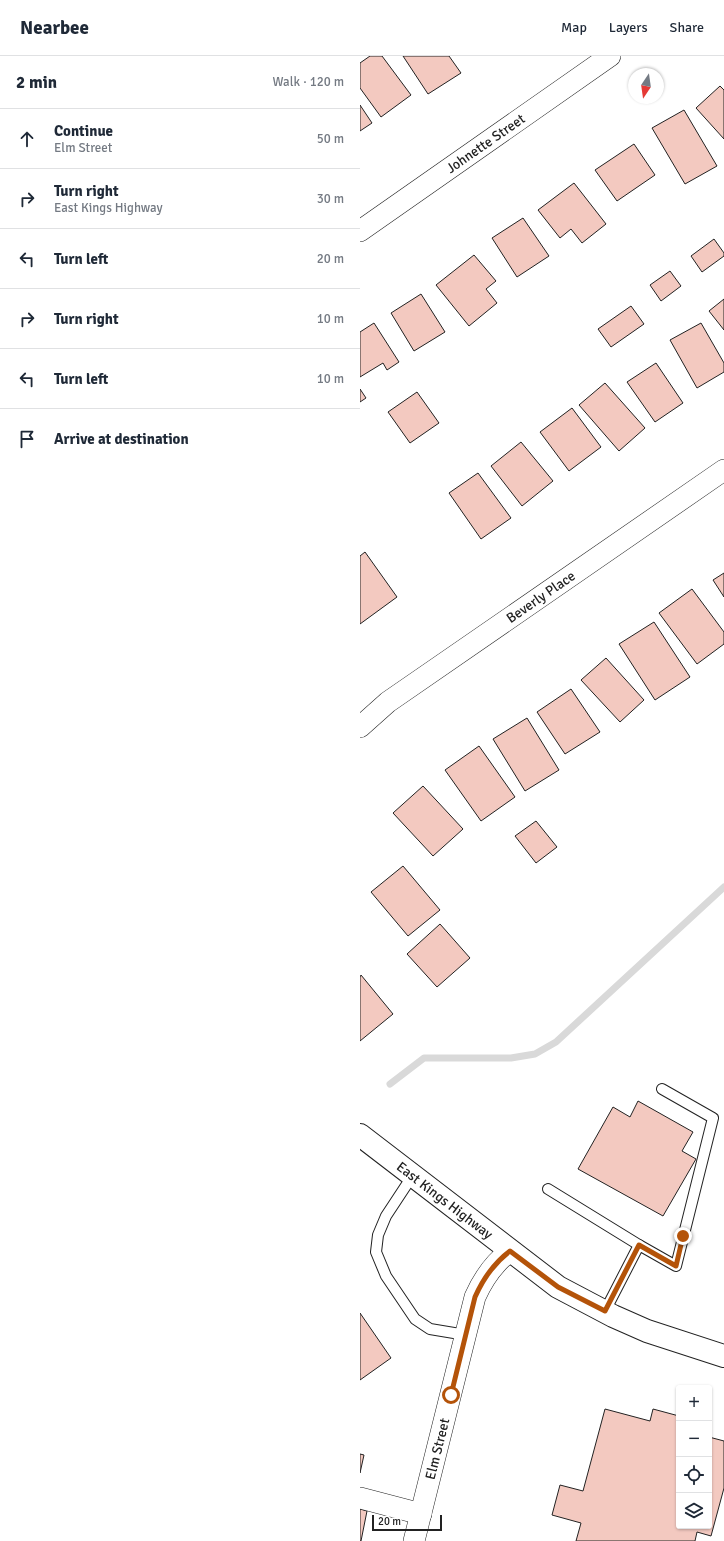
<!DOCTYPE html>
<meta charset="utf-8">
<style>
:root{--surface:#fff;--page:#f6f6f7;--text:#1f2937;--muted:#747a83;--line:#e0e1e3}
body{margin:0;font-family:Signika,sans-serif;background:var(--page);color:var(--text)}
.controls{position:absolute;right:12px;bottom:12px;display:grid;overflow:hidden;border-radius:4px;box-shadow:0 1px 3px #0004}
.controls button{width:36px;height:36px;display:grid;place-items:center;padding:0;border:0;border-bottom:1px solid var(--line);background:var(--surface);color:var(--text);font:20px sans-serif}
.compass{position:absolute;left:268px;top:12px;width:36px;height:36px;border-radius:50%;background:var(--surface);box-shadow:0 1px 3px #0004;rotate:193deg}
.scale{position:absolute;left:12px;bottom:10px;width:70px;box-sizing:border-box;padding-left:4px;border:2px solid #222;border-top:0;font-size:11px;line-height:14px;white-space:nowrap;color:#222;-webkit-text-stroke:3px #fff;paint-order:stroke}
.stop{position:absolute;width:12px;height:12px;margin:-9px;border:3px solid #b45309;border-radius:50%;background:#fff}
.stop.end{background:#b45309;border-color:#fff;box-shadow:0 1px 4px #0008}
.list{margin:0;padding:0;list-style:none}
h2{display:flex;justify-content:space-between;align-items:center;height:52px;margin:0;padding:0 16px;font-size:17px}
h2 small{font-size:13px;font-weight:400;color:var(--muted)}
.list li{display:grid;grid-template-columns:26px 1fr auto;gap:12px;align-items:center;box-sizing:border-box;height:60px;padding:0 16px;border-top:1px solid var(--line)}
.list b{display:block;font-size:15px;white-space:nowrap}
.list p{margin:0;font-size:13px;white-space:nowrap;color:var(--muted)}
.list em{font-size:13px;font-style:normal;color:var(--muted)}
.icon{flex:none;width:22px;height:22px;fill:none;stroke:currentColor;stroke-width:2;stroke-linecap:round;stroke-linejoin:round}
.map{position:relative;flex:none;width:364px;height:1485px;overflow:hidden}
header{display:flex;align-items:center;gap:24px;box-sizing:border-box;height:56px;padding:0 20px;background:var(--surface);border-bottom:1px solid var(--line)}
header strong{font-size:19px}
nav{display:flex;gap:22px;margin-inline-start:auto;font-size:14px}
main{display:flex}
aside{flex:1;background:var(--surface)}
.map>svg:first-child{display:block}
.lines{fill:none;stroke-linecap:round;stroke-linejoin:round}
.stream{stroke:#d9d9d9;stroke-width:7}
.building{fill:#f3c9c0;stroke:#222}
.service-casing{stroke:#222;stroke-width:12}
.minor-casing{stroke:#222;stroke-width:22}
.secondary-casing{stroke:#222;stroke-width:24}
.service{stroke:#fff;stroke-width:10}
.minor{stroke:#fff;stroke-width:21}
.secondary{stroke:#fff;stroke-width:22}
.route{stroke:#b45309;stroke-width:5}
.labels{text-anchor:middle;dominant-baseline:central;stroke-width:3;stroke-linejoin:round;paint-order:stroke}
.street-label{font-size:14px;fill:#222;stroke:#fff}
</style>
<header>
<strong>Nearbee</strong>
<nav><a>Map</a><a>Layers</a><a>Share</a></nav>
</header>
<main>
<aside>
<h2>2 min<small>Walk · 120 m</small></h2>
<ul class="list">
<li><svg class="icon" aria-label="ahead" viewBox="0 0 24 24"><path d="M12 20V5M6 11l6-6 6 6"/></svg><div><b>Continue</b><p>Elm Street</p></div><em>50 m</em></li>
<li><svg class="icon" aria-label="right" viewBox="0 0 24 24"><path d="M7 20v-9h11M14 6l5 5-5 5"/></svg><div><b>Turn right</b><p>East Kings Highway</p></div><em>30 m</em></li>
<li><svg class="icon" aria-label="left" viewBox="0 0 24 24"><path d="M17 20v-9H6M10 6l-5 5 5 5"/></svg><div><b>Turn left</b></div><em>20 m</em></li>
<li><svg class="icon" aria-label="right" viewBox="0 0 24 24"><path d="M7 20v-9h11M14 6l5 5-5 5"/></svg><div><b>Turn right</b></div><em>10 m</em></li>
<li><svg class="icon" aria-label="left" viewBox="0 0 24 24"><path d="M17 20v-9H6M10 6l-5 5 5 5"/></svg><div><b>Turn left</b></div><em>10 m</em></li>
<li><svg class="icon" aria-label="arrive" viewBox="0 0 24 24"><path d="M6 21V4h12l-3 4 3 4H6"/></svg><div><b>Arrive at destination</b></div></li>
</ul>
</aside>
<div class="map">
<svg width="364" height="1485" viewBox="0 0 364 1485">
<rect width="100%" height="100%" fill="#fff"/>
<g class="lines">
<polyline class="stream" points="30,1028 64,1002 151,1002 175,998 196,986 364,831"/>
</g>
<g class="building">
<polygon points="10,0 22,0 51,39 21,61 0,32 0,7"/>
<polygon points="43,0 89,0 101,17 68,38"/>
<polygon points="360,30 364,34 364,83 336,52"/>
<polygon points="0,49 12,67 0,75"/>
<polygon points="324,54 357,110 325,128 292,72"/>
<polygon points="274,88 295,119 257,145 235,114"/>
<polygon points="214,127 246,168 222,187 211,173 200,182 178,154"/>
<polygon points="163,162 189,200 157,221 132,182"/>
<polygon points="354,183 364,197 364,200 342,216 331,200"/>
<polygon points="114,199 136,225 126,233 137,247 109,270 76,229"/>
<polygon points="310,215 321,230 301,245 290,229"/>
<polygon points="61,238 85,276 54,295 31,257"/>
<polygon points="364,243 364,274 349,255"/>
<polygon points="271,250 284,268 251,291 238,273"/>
<polygon points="14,267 39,306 27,314 23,307 0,321 0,276"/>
<polygon points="341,267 364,307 364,316 337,332 310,284"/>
<polygon points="296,307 323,347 295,366 267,326"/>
<polygon points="245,327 285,372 259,395 219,349"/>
<polygon points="0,333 6,342 0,346"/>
<polygon points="57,336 79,367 50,387 28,356"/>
<polygon points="212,352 241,391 209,415 180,376"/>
<polygon points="161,386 193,425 162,450 131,410"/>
<polygon points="118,417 151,462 121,483 89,437"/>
<polygon points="5,496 37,541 0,568 0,500"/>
<polygon points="364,517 364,541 353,524"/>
<polygon points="332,533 364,576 364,588 337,608 299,557"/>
<polygon points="294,566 330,621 295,644 259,588"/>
<polygon points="246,602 284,644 260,666 221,624"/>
<polygon points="211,633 240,676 205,698 177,656"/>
<polygon points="167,662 199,714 165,735 133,683"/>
<polygon points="119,690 155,741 121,765 85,714"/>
<polygon points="63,730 103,773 73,800 33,757"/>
<polygon points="176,765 197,791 176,807 155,780"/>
<polygon points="43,810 80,854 48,880 11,836"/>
<polygon points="80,868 110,902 77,931 47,898"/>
<polygon points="1,919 33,958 0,985 0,921"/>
<polygon points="278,1045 333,1076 322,1095 336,1103 303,1160 218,1113 253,1051 270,1061"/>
<polygon points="0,1257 31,1302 0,1324"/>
<polygon points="245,1353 290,1365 293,1353 319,1360 319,1470 349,1470 349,1381 364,1385 364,1432 351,1480 337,1476 335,1485 216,1485 221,1467 192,1459 200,1429 223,1435"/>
<polygon points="0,1398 4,1399 0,1417"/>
<polygon points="0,1453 7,1455 1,1485 0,1485"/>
</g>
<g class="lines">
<defs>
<g id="service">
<polyline points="53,1119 26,1160 18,1179 16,1196 26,1220 55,1263 70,1273 106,1279"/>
<polyline points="188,1133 279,1189"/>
<polyline points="245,1255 279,1189 316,1210 353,1062 302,1033"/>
</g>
<g id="minor">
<path id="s1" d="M0,175L250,0"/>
<path id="s2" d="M0,671L28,646L364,414"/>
<polyline points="0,1442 61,1458"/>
<path id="s3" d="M54,1485L115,1241C123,1223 134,1207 150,1195"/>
</g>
<g id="secondary">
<path id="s4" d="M0,1079L198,1231L253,1260L287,1275L364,1300"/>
</g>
</defs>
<use href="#service" class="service-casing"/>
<use href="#minor" class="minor-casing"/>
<use href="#secondary" class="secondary-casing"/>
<use href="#service" class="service"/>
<use href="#minor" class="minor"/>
<use href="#secondary" class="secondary"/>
</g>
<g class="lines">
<path class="route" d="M91,1339L115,1241C123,1223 134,1207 150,1195L198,1231L245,1255L279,1189L316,1210L323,1180"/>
</g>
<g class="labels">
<g class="street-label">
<text stroke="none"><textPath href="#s1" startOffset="153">Johnette Street</textPath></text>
<text stroke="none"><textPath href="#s2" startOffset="223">Beverly Place</textPath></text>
<text stroke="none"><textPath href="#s4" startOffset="107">East Kings Highway</textPath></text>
<text stroke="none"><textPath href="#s3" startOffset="95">Elm Street</textPath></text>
</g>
</g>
</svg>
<div class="controls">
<button>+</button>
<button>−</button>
<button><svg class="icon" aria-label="locate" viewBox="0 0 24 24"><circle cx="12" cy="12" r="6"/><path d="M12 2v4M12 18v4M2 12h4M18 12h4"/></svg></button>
<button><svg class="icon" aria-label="layers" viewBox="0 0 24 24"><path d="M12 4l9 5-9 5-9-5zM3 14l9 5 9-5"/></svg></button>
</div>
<svg class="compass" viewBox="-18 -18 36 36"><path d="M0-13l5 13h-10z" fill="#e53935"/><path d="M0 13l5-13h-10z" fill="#747a83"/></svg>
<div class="scale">20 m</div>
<div class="stop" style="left:91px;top:1339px"></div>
<div class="stop end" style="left:323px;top:1180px"></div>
</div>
</main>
